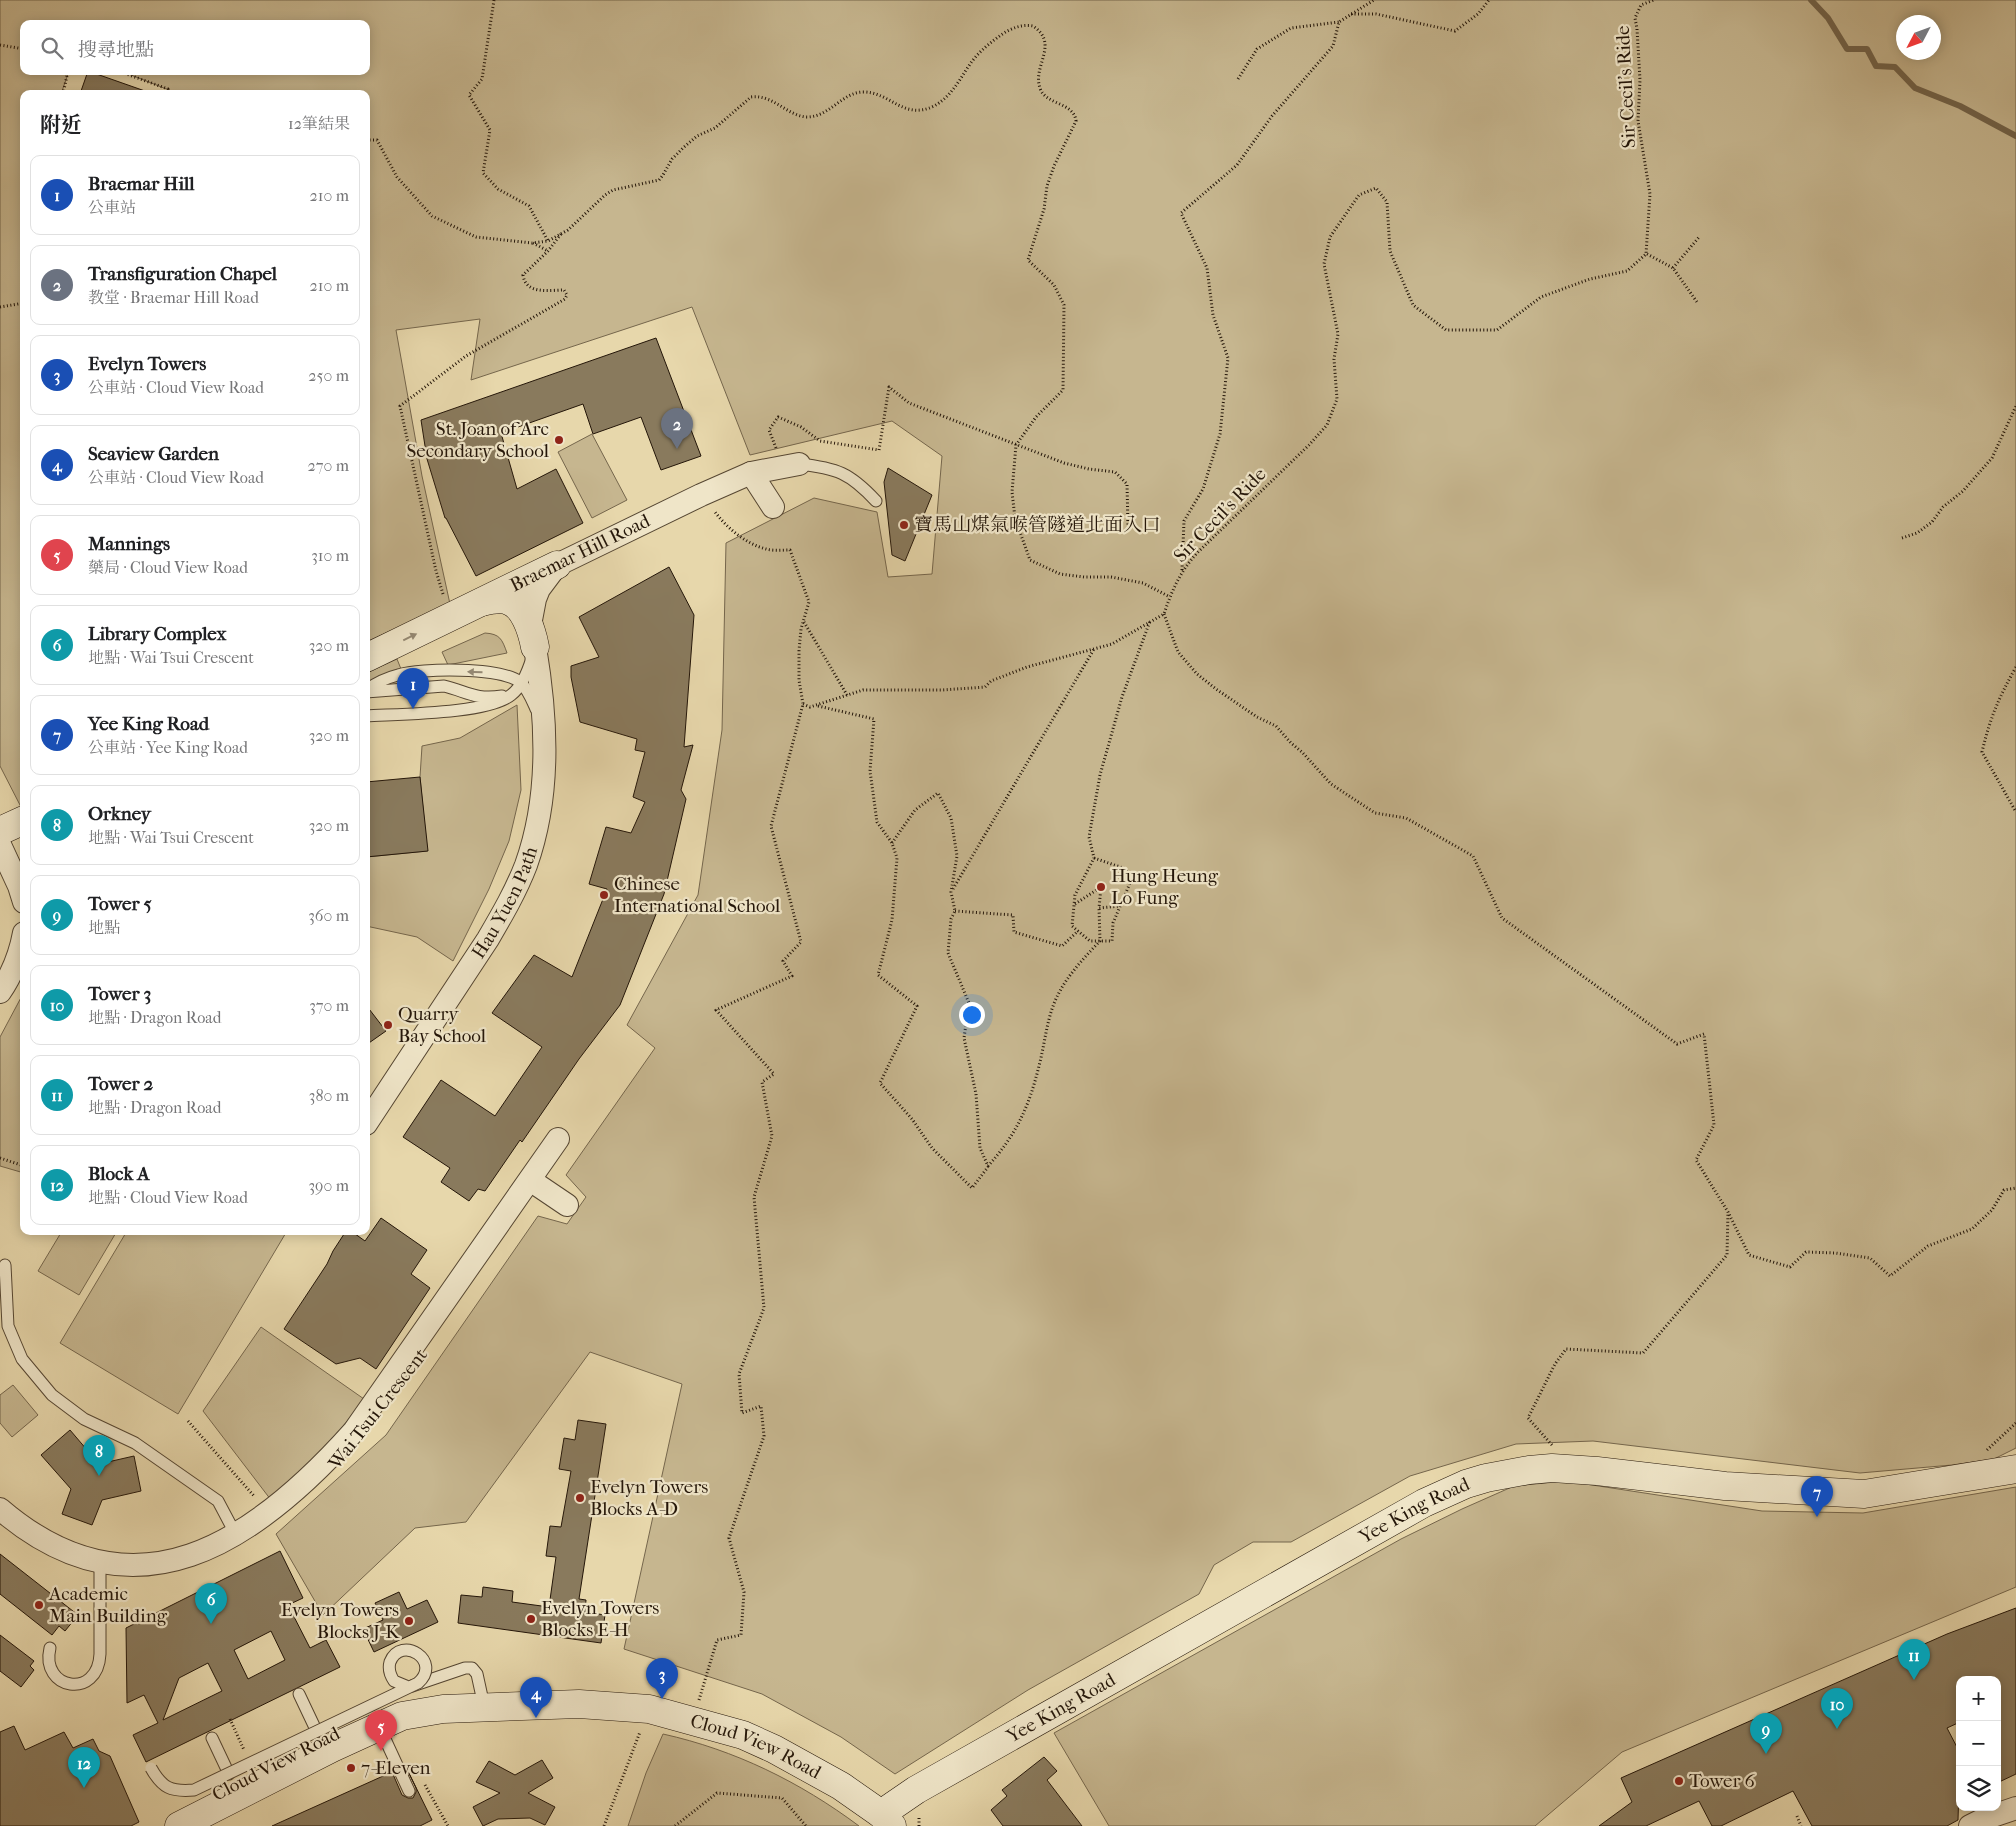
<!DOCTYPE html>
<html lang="zh-TW">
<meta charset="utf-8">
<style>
:root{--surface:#fff;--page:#f6f6f6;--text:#202124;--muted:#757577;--line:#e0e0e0;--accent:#b45309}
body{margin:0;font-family:"IM FELL French Canon","Noto Serif TC",serif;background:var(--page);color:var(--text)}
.controls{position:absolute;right:15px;bottom:15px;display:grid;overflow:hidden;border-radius:10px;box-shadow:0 2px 12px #0003}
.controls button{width:45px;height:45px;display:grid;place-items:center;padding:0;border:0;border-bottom:1px solid var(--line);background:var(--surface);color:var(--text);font:25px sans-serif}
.compass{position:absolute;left:1896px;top:15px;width:45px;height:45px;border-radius:50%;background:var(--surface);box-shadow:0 2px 12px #0003;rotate:229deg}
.you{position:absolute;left:971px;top:1014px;width:18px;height:18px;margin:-12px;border:4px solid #fff;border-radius:50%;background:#1a73e8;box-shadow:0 0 0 8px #1a73e833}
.badge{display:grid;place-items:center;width:32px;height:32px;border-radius:50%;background:var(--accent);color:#fff;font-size:16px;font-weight:700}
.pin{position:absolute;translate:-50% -41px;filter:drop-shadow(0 1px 2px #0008)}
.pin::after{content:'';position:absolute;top:26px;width:18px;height:15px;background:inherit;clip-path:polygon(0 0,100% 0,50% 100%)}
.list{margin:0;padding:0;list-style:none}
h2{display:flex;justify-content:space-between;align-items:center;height:65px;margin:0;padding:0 20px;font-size:21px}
h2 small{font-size:16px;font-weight:400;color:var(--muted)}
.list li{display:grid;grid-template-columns:32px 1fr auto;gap:15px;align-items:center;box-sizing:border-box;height:80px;margin:0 10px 10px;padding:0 10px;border:1px solid var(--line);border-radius:10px}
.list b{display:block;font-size:19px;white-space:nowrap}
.list p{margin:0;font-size:16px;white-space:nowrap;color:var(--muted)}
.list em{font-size:16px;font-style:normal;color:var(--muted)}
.icon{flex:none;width:28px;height:28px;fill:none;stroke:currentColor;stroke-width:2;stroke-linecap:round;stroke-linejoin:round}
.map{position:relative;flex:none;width:2016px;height:1826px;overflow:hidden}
.search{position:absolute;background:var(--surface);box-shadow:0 2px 12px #0003;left:20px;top:20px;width:350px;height:55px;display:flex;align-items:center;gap:12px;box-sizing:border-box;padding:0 18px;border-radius:10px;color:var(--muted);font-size:19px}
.panel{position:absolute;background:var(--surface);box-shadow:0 2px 12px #0003;left:20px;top:90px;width:350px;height:1145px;border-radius:10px}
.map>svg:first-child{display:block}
.green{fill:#c6b68f;stroke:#75664c;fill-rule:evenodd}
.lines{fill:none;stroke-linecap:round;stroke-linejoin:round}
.stream{stroke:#716249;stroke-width:6}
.building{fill:#897a5d;stroke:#241609;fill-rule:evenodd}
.lane-casing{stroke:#554632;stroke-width:13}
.street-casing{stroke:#554632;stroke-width:24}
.secondary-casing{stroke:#241609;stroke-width:29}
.path{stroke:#241609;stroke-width:3;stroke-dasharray:1 2.5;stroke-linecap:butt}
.lane{stroke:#efe5c8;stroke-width:11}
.street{stroke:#efe5c8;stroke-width:22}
.secondary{stroke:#efe5c8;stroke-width:28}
.lane-bridge-casing{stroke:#554632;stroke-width:13;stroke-linecap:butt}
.lane-bridge{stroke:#efe5c8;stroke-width:11}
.oneway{fill:#948872}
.poi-dot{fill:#8f2418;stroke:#efe5c8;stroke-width:2}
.labels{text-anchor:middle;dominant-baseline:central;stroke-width:4.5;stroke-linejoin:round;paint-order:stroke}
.street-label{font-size:19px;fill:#241609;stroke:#efe5c8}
.poi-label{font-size:19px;fill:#241609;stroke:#efe5c8;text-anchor:start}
</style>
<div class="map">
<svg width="2016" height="1826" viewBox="0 0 2016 1826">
<rect width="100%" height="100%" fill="#e7d7ab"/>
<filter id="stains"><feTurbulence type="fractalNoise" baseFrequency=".004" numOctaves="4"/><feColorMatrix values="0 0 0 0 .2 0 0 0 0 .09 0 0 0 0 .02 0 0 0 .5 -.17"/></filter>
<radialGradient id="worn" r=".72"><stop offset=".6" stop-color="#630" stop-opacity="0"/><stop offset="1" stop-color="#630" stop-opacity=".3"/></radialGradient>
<g class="green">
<path d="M0,0H2016V1448L1994,1459L1952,1465L1860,1473L1593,1441L1516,1444L1410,1476L1291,1542H1253L1214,1565L1199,1594L1028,1690L895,1774L841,1737L762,1694L624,1649L682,1384L590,1352L466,1522L415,1528L323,1615L276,1534L386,1435L538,1216L567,1224L586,1197L566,1175L655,1048L627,1025L698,895L722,730L726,543L814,498L877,512L888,577L932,574L942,456L892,421L750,455L692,307L471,380L480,319L396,330L422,476L450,604L366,642V94H179L121,71H366V24H24V71H69L61,94H24V806L21,807L0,766ZM1904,22H1934V52H1904Z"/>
<polygon points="592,434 627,500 592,518 558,452"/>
<path d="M485,633C500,634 502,639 507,653L448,665L442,652Z"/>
<polygon points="397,659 401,669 366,686 366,673"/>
<polygon points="517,705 521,790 509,841 489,889 453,961 417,937 366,926 366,857 427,851 420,777 422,746 460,738"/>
<polygon points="24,992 24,1173 0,1166 0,1037"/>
<polygon points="62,1231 117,1231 79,1295 38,1271"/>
<polygon points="127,1231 287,1231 178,1414 60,1343"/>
<polygon points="261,1327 364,1399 324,1451 271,1500 203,1411"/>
<polygon points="13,1385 38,1415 12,1437 0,1423 0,1395"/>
<polygon points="1566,1481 1762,1511 1863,1513 2016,1487 2016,1587 1622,1752 1535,1826 1109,1826 1054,1733 1401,1539 1462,1509 1514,1486"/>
<path d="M663,1734C735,1750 800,1782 859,1826H628L646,1773Z"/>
</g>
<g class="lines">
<polyline class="stream" points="1811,0 1828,18 1847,49 1867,49 1876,66 1895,67 1915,88 1960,106 2016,136"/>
</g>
<g class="building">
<polygon points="88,71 145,91 145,94 80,94"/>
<polygon points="656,338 701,456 661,470 641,417 593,434 583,404 501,433 517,489 556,469 583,523 476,576 446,518 445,518 427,459 421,420"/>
<polygon points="888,468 932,495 905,561 892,555 884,482"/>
<polygon points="669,567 694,615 684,747 693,745 681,790 686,799 664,894 620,1005 579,1059 522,1142 520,1140 485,1191 478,1189 469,1201 441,1182 450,1168 403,1137 441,1080 495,1116 542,1047 492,1013 534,955 572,977 607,889 589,884 606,827 631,833 645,802 633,797 645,752 635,750 637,739 580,722 571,677 571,666 599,657 579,617"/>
<polygon points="420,777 428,851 366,857 366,782"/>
<polygon points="366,1005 386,1031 366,1045"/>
<polygon points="381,1218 427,1250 411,1274 430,1288 376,1369 360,1358 336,1364 284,1329 327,1264 333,1251 346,1231 351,1231 365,1241"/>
<polygon points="578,1420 606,1424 579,1599 586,1600 585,1612 605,1615 601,1643 458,1623 461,1595 482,1597 483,1587 513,1591 512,1602 549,1607 556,1557 546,1556 550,1526 561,1527 571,1471 559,1469 564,1438 575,1440"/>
<polygon points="70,1430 99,1464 134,1456 141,1491 102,1500 92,1525 62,1514 71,1489 41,1455"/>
<path d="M280,1551L303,1598L288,1605L310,1648L326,1640L340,1667L146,1762L133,1735L158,1723L144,1695L127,1703L126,1628ZM271,1631L285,1660L248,1679L234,1650ZM208,1663L222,1691L163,1720L179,1678Z"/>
<polygon points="0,1554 78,1615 65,1631 59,1626 52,1635 0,1594"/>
<polygon points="399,1592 407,1609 427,1600 438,1622 374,1652 363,1629 383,1620 375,1603"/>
<polygon points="2016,1608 2016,1774 1997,1783 1997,1680 1960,1680 1960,1722 1947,1728 1960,1753 1958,1820 1947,1826 1812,1826 1793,1791 1721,1826 1712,1826 1699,1801 1646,1826 1599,1826 1632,1802 1621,1778 1947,1634"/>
<polygon points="0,1635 34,1661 30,1666 34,1670 21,1687 0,1671"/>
<polygon points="14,1726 25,1750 64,1732 73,1748 93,1739 99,1751 110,1756 139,1822 131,1826 0,1826 0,1732"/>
<polygon points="1044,1757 1057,1771 1047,1780 1082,1826 1003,1826 991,1810 1007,1796 1002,1790"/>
<polygon points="542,1760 553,1778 528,1793 555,1807 545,1825 530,1818 498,1819 483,1826 473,1807 500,1793 476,1782 489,1761 515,1775"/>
<polygon points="405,1765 432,1820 420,1826 272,1826 392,1772 402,1795 408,1798 413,1798 416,1792 416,1788"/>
</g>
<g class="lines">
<defs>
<g id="lane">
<path d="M799,464C837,468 850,473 876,501"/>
<path d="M366,690C376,683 386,678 398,675C422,668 500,667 520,682C528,689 532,700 536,709"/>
<path d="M366,692L444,686C468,692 475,700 502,696"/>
<path d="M366,716C399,714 488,714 511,695C522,687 528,671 532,658"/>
<polyline points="5,1265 8,1326 22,1359 52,1395 84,1419 135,1443 218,1501 236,1535"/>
<path d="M50,1648C40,1690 98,1700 100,1654V1561"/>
<polyline points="412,1686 465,1668 472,1668 477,1674 484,1706"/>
<polyline points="299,1694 317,1732"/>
<polyline points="379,1726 409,1791"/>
<polyline points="212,1738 229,1774"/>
</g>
<g id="street">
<polyline points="751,473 773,507"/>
<polyline points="532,634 531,620 535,599 539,589 557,565 701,495 751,473 799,464"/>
<polyline points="0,845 19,886 24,902"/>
<path d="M0,992C13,973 20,955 24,933"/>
<path id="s1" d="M366,1124L488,939C502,915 516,891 526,865C551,795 547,719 535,647"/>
<polyline points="530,1180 567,1205"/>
<path d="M0,1509C135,1625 255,1542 354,1431L558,1139"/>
<polyline points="1970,1826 1984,1819 2016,1808"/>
</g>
<g id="secondary">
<path d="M482,602C490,600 498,598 506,600C524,604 532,631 535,647"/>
<polyline points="366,658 557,565"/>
<polyline points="0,831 24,820"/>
<path id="s2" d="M881,1814L916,1790L1424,1503L1466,1484L1486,1478L1529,1470L1552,1468L1597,1471L1725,1486L1864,1494L2016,1469"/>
<path id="s3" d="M179,1826L332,1748L402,1716L443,1709L579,1704L649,1709L743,1735L774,1749L841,1786L881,1814L892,1826"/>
</g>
</defs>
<use href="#lane" class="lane-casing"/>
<use href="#street" class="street-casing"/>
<use href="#secondary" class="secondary-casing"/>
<g class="path">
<polyline points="494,0 482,79 469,95 490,130 483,173 498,189 529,206 548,241"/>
<polyline points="1351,14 1376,14 1455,31 1478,14 1489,0"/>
<polyline points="0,45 24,49"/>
<polyline points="118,71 168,89 167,94"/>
<polyline points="1238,79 1257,49 1291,28 1339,22"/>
<polyline points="63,94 68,71"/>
<path d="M366,140H377L397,177L432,216L476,237L532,243L548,241L568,230L605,195L613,190L659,180L663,175L672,159L684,147L697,136L715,128L751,97C773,94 787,116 807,117C829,117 842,93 862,92C890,91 903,121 934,106C953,96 961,76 973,60C981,50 991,42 1001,35C1011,28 1022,24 1033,26C1060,44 1032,66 1040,88C1045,105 1074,102 1076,121L1054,166L1047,186L1044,209L1028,260L1054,285L1064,305L1063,390L1036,417L1016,445L1012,492L1015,518L1030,560L1060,574L1084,577H1111L1143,583L1170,597"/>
<polyline points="533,243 548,251"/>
<polyline points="1647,254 1673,268 1697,302"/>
<polyline points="1673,268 1700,236"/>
<polyline points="0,307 24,303"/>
<polyline points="776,448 769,430 778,417 801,427 820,441 879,450 889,387 909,403 1064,463 1089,469 1115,472 1127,484 1128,527"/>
<polyline points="1902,538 1917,533 1932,522 1943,507 1963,491 1992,458 2016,406"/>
<polyline points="1182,570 1184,521 1203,489 1220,434 1228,358 1213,315 1207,268 1181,213 1237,165 1272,116 1333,46 1339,22 1374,0"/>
<path d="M443,594L436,571L400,406L466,356L565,299L567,295L564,290C549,290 526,295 523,275L548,251L561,234"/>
<polyline points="1164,614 1178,652 1197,674 1216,689 1257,717 1276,726 1291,743 1302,752 1331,784 1375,813 1406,818 1473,856 1502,918 1677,1044 1704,1034 1714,1125 1696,1160 1728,1212 1749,1255 1790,1267 1806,1252 1835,1253 1870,1258 1890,1276 1928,1246 1972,1229 1992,1210 2004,1190 2016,1188"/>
<polyline points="804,622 847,695"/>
<path d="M2016,667C1999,697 1990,718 1982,752L2016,812"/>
<path d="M803,704L810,707L863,690H942L985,687L991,681L1027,667L1112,644L1164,614C1172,590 1180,572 1197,553L1309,445L1327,425L1337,399L1334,359L1338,334L1324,264L1330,237L1359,195L1376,188L1387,202L1390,251L1413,305L1446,330H1497L1541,297L1590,279L1627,271L1646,254L1650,194L1638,121L1640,80L1637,29L1635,18L1641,5L1654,0"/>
<polyline points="818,706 874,719 870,771 877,822 892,843 897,858 892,920 878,975 917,1006 880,1083 912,1119 932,1148 972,1188 988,1167"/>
<path d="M892,843L915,810L938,793L951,818L957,856L951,892L955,911L951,919L948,953L969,1003L964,1038L976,1094L980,1148L988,1166C1016,1135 1029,1107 1039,1066C1044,1047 1046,1027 1052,1009C1061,982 1081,961 1100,941L1099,908"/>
<polyline points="1094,858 1126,869 1130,883 1113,923 1112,941 1090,941 1072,926 1075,895 1094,858 1089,837 1100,775 1122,697 1150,621"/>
<polyline points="953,889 1094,649"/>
<polyline points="1075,904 1101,887 1099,908 1120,906"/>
<polyline points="955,911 1013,915 1014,932 1062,946 1078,931"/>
<polyline points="0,1158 24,1166"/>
<polyline points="188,1421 254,1496"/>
<polyline points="1552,1445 1528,1418 1555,1364 1566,1349 1643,1353 1727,1255 1728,1212"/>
<polyline points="1987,1450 2016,1423"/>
<path d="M699,1700L717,1640L741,1635L744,1592L729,1538L764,1436L761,1406L742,1413L739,1374L764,1308L754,1197L772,1136L762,1082L774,1074L716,1010L792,976L783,961L801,942L771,826L803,704L799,680V651L801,629L809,602L790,550C782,550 773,551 766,549C746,544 727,528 715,512"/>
<polyline points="230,1719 244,1750"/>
<polyline points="425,1785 448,1826"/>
<polyline points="1797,1816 1801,1826"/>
<polyline points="604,1826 640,1732"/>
<polyline points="675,1826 717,1793 782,1798 806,1826"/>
<polyline points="919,1826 919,1817"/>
</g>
<use href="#lane" class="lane"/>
<use href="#street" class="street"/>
<use href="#secondary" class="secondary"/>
<defs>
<path id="lane-bridge" d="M151,1768C162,1788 171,1792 194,1790L418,1683C443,1661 401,1634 390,1662C388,1669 390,1675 394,1681L406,1686"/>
</defs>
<use href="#lane-bridge" class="lane-bridge-casing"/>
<use href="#lane-bridge" class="lane-bridge"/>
</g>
<defs><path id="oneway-solid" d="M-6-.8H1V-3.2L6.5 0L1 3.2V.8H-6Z" transform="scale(1.25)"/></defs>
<g class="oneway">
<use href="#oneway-solid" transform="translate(410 637) rotate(-26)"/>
<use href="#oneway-solid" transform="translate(475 672) rotate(-178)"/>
</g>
<g class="poi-dot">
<circle cx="559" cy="440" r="5"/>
<circle cx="904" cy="525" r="5"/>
<circle cx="1101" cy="887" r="5"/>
<circle cx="604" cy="895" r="5"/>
<circle cx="388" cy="1025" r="5"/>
<circle cx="580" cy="1498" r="5"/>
<circle cx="39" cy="1605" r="5"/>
<circle cx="531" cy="1619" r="5"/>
<circle cx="409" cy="1621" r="5"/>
<circle cx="351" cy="1768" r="5"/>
<circle cx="1679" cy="1781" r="5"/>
</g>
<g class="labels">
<g class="street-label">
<text transform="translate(1626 87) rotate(-93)">Sir Cecil's Ride</text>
<text transform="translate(1220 515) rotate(-46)">Sir Cecil's Ride</text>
<text transform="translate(580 553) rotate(-26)">Braemar Hill Road</text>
<text stroke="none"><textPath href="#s1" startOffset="262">Hau Yuen Path</textPath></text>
<text transform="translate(378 1409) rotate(-52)">Wai Tsui Crescent</text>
<text stroke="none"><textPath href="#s2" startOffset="614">Yee King Road</textPath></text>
<text stroke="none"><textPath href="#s2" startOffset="209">Yee King Road</textPath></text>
<text stroke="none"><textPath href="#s3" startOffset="610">Cloud View Road</textPath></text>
<text transform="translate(276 1764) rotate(-27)">Cloud View Road</text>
</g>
<g class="poi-label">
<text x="549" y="429" text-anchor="end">St. Joan of Arc<tspan x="549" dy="22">Secondary School</tspan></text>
<text x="914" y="525">寶馬山煤氣喉管隧道北面入口</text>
<text x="1111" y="876">Hung Heung<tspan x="1111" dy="22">Lo Fung</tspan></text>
<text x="614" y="884">Chinese<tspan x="614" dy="22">International School</tspan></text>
<text x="398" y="1014">Quarry<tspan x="398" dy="22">Bay School</tspan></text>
<text x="590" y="1487">Evelyn Towers<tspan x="590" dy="22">Blocks A-D</tspan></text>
<text x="49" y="1594">Academic<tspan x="49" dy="22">Main Building</tspan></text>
<text x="541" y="1608">Evelyn Towers<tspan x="541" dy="22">Blocks E-H</tspan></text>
<text x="399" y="1610" text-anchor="end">Evelyn Towers<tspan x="399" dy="22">Blocks J-K</tspan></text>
<text x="361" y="1768">7-Eleven</text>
<text x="1689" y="1781">Tower 6</text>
</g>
</g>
<rect width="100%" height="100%" filter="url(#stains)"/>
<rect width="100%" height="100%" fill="url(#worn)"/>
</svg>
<div class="controls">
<button>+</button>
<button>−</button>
<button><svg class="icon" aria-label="layers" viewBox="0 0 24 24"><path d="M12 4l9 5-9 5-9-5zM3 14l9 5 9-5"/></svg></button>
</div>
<svg class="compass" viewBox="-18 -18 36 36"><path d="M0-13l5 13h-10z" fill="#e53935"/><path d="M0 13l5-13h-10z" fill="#757577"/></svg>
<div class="you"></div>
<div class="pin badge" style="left:413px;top:709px;background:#1a4fb4">1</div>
<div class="pin badge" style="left:677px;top:449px;background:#6b7280">2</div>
<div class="pin badge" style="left:662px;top:1699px;background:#1a4fb4">3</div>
<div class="pin badge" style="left:536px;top:1718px;background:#1a4fb4">4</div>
<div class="pin badge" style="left:381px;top:1751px;background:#e0444e">5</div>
<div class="pin badge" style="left:211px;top:1624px;background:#0f9aa8">6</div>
<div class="pin badge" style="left:1817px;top:1517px;background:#1a4fb4">7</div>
<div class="pin badge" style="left:99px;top:1476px;background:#0f9aa8">8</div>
<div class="pin badge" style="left:1766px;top:1754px;background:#0f9aa8">9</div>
<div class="pin badge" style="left:1837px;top:1729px;background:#0f9aa8">10</div>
<div class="pin badge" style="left:1914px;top:1680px;background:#0f9aa8">11</div>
<div class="pin badge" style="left:84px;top:1788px;background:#0f9aa8">12</div>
<div class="search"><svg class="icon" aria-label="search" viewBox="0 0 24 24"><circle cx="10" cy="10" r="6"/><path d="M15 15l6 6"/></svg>搜尋地點</div>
<section class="panel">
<h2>附近<small>12筆結果</small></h2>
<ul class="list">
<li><span class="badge" style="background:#1a4fb4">1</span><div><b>Braemar Hill</b><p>公車站</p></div><em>210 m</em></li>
<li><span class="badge" style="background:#6b7280">2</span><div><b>Transfiguration Chapel</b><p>教堂 · Braemar Hill Road</p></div><em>210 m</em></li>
<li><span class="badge" style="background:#1a4fb4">3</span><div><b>Evelyn Towers</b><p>公車站 · Cloud View Road</p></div><em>250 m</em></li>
<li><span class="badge" style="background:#1a4fb4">4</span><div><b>Seaview Garden</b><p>公車站 · Cloud View Road</p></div><em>270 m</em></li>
<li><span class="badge" style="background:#e0444e">5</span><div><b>Mannings</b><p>藥局 · Cloud View Road</p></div><em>310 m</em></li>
<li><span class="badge" style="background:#0f9aa8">6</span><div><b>Library Complex</b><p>地點 · Wai Tsui Crescent</p></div><em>320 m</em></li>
<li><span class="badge" style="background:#1a4fb4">7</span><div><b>Yee King Road</b><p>公車站 · Yee King Road</p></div><em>320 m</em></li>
<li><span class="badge" style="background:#0f9aa8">8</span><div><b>Orkney</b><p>地點 · Wai Tsui Crescent</p></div><em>320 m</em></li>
<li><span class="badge" style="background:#0f9aa8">9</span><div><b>Tower 5</b><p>地點</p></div><em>360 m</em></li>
<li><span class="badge" style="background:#0f9aa8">10</span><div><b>Tower 3</b><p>地點 · Dragon Road</p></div><em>370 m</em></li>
<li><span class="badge" style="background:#0f9aa8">11</span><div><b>Tower 2</b><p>地點 · Dragon Road</p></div><em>380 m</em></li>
<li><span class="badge" style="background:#0f9aa8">12</span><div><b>Block A</b><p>地點 · Cloud View Road</p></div><em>390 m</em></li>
</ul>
</section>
</div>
